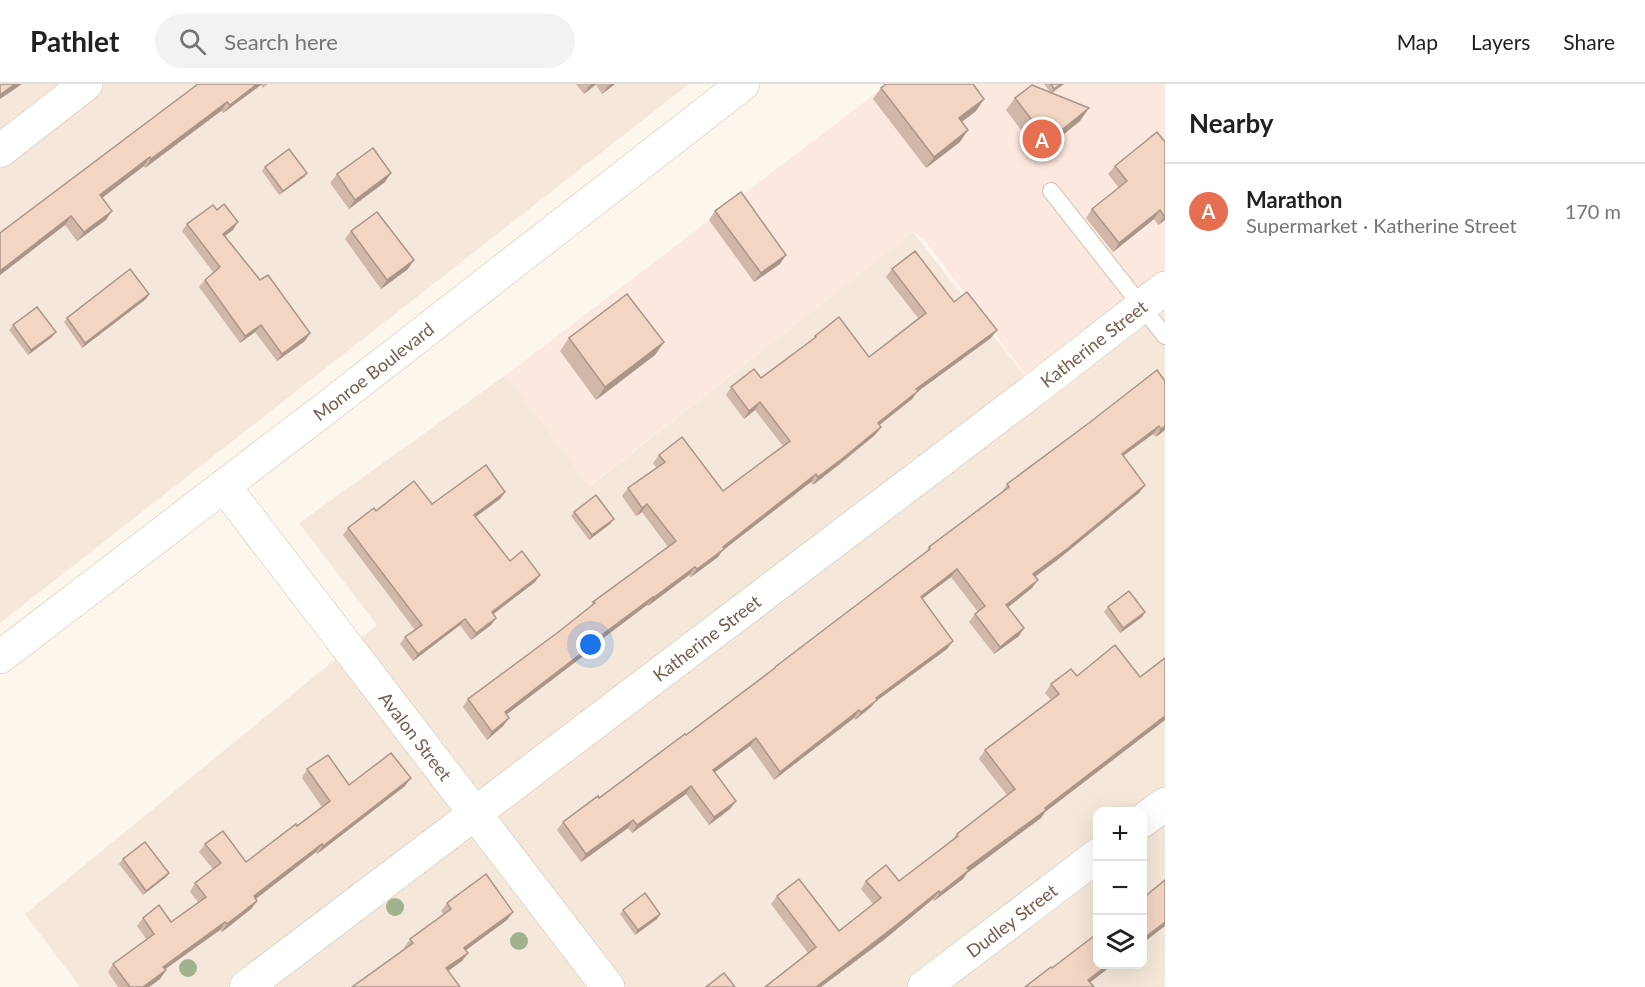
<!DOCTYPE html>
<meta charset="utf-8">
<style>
:root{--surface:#fff;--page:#f2f2f2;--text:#202124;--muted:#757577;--line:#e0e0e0;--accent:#e76f51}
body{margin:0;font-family:Lato,sans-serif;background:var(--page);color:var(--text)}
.controls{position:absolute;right:18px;bottom:18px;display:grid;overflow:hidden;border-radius:12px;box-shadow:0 6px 24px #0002}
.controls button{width:54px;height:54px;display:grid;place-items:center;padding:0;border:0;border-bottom:2px solid var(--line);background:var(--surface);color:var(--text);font:30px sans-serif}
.you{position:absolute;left:591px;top:561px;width:21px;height:21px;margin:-15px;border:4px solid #fff;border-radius:50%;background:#1a73e8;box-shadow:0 0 0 9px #1a73e833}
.badge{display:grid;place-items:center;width:39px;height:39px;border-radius:50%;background:var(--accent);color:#fff;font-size:20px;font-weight:700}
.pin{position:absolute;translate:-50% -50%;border:3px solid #fff;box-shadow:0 2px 6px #0006}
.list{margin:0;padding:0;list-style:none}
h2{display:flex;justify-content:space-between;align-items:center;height:78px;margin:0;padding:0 24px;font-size:26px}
h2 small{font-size:20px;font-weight:400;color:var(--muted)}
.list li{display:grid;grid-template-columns:39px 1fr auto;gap:18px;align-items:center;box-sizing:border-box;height:96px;padding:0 24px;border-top:2px solid var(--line)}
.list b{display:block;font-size:22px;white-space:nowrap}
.list p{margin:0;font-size:20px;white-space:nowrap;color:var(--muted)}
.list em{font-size:20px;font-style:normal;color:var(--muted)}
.icon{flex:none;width:33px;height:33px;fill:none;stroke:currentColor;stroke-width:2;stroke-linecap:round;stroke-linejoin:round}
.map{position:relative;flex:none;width:1165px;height:903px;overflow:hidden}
header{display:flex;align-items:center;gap:36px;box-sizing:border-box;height:84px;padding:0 30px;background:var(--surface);border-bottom:2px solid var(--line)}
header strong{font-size:28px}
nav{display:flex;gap:33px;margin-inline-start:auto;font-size:21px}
.search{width:420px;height:54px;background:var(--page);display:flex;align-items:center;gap:15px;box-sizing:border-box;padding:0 21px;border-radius:33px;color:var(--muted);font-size:22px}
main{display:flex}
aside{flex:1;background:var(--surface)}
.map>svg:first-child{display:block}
.residential{fill:#f5e8da;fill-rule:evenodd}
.commercial{fill:#fde8e0}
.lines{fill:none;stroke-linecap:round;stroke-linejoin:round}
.lane-casing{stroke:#d1beb0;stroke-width:18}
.street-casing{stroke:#d1beb0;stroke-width:34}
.secondary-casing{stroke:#d6c0b0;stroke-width:34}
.lane{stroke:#fff;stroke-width:16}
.street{stroke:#fff;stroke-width:33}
.secondary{stroke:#fff;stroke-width:33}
.tree{fill:#a0b28e}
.wall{fill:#d1b7a8}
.shaded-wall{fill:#aa9588}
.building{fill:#f3d5c3;stroke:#aa9588;stroke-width:1.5}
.labels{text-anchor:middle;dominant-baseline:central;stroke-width:6;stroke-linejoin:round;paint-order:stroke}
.street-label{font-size:18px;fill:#7a5c4d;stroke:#fffaf3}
</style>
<header>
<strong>Pathlet</strong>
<div class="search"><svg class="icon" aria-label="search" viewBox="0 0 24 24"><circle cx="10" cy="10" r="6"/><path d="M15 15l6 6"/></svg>Search here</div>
<nav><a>Map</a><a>Layers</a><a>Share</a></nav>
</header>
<main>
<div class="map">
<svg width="1165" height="903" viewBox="0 0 1165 903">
<rect width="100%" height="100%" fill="#fdf6ec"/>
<g class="residential">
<polygon points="0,0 689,0 0,539"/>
<path d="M913,148L1035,305L1142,222L1165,253V903H80L25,830L377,541L299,439L506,291L590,402ZM1098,728H1142V880H1098Z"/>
</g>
<polygon class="commercial" points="888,0 1165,0 1165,252 1142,222 1035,305 994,248 925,156 913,148 589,402 506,291"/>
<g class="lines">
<defs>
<polyline id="lane" points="1051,107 1165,252"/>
<g id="street">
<polyline points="0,67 86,0"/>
<path id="s1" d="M224,402L608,903"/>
<polyline points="1142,737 1165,720"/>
<path id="s2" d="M246,903L1035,305L1165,204"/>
<path id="s3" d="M924,903L1098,771"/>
</g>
<g id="secondary">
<path id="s4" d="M0,573L330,321L743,0"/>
</g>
</defs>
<use href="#lane" class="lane-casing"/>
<use href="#street" class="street-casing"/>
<use href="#secondary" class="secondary-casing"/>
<use href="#lane" class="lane"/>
<use href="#street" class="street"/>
<use href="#secondary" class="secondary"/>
</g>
<g class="tree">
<circle cx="395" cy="823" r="9"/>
<circle cx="519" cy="857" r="9"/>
<circle cx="188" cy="884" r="9"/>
</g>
<g class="wall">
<polygon points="198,0 268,0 263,4 261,1 223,29 221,27 145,84 144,82 102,114 106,136 77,157 65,141 0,191 0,149"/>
<polygon points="576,0 615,0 602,10 596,1 584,10"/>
<polygon points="1044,0 1064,0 1052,9 1080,37 1039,70 1006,26 1015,14 1050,8"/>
<polygon points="881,4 984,15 976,27 962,38 960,58 926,84 873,15"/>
<polygon points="1165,58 1165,136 1158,141 1154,135 1113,168 1086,134 1092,125 1119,104 1108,90 1115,82"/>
<polygon points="265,83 307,89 304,93 279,111 262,87"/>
<polygon points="337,90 385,98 349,125 330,99"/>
<polygon points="217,126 233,146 225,152 260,196 310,249 305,257 277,277 255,248 240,259 199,203 205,196 213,188 182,147 187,140"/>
<polygon points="715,127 780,180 754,198 709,136"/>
<polygon points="351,147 408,185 381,205 345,155"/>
<polygon points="892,185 954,218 991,254 917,308 912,315 879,341 881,343 875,351 838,382 813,401 811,398 722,467 718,473 691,493 689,491 648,522 647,521 602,555 599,560 506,631 509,634 503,642 487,656 463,623 468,615 557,549 590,523 593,518 668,463 642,428 636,432 622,412 628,404 657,384 653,379 659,371 723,407 783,362 755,326 744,335 726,311 731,303 761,294 812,257 815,252 869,273 918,234 886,193"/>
<polygon points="149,210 146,215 82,264 64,238 67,234"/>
<polygon points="13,241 52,253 28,271 9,246"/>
<polygon points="569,254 664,258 655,271 596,316 560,267"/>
<polygon points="1165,297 1165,346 1156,353 1153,350 1123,372 1145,401 1139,409 1061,473 1035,493 1032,504 1008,523 1019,552 994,570 969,538 975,530 978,528 951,493 922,515 953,557 947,565 875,618 871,623 855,636 854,634 774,696 750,662 714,689 736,717 730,725 709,741 686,710 632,749 628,744 581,778 557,746 563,738 599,714 686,651 772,587 775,583 926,468 929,463 1002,408 1007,400"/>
<polygon points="505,408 500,415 475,433 510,477 535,498 493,530 496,534 491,541 471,556 460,541 413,577 400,560 405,553 415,546 343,451 348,444 376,427 432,420"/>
<polygon points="574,428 610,440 589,456 571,432"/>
<polygon points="1108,523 1145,528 1142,533 1120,549 1104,528"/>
<polygon points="1165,574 1165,636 1045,728 1041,734 967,789 963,795 934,817 933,815 885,855 821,903 765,903 808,869 771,820 777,812 839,847 873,820 861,805 866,797 899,797 952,756 957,750 1007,711 979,675 985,666 1051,616 1045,609 1051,600 1077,592 1140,593"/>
<polygon points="307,685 349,701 405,702 317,770 316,768 256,815 257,817 251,825 222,848 220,846 165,885 166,886 160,895 149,903 118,903 108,888 113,880 147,856 137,842 143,834 171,838 198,818 190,808 195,799 213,785 199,768 205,760 246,778 322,723 302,694"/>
<polygon points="123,775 169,789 166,793 143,811 119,780"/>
<polygon points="447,819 513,828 507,836 466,866 468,869 462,877 405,864 404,864 410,855 444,831 441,827"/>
<polygon points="623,826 660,830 657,835 635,851 620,830"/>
</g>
<g class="shaded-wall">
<polygon points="15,0 22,0 0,15 0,11"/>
<polygon points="257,0 262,0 223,29 230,21"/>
<polygon points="592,0 596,0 584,10 589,2"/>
<polygon points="611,0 615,0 602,10 608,2"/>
<polygon points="1061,0 1064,0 1051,9 1054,5"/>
<polygon points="984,15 976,27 951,46 959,34"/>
<polygon points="227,18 221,27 145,84 151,75"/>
<polygon points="1089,24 1080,37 1039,70 1048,57"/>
<polygon points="968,46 960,58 926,84 934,73"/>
<polygon points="150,73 144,82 94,120 100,111"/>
<polygon points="307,89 304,93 279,111 283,107"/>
<polygon points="391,89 385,98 349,125 355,116"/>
<polygon points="1160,126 1154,135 1113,168 1119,159"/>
<polygon points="112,127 106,136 77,157 84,148"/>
<polygon points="71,132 65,141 0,191 0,187"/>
<polygon points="1165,132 1165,136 1158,141"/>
<polygon points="238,138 233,146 218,157 223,150"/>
<polygon points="786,171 780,180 754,198 761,189"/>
<polygon points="414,176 408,185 381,205 387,196"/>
<polygon points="149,210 146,215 82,264 85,259"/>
<polygon points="261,241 255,248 240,259 245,252"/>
<polygon points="997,246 991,254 917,308 912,315 872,347 878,339 916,305"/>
<polygon points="56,248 52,253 28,271 31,266"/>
<polygon points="310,249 305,257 277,277 282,270"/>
<polygon points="664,258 655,271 596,316 605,303"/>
<polygon points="760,318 755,326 744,335 749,327"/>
<polygon points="1159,342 1153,350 1116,377 1122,370"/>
<polygon points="1165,342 1165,346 1156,353 1161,345"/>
<polygon points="881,343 875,351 813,401 818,393"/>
<polygon points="816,390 811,398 722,467 718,473 691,493 697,485 723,463"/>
<polygon points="1145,401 1139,409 1061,473 1028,498 1033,490"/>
<polygon points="505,408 500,415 469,438 474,431"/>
<polygon points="647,420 642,428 636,432 642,424"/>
<polygon points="614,435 610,440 589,456 592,451"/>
<polygon points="695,483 689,491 648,522 653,514"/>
<polygon points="957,485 951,493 915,520 921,513"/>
<polygon points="540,491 535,498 487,535 492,528"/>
<polygon points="1038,496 1032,504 1001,529 1006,521"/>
<polygon points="653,513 647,521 602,555 599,560 499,636 505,628 603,550"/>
<polygon points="1145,528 1142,533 1120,549 1123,544"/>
<polygon points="496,534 491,541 471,556 476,549"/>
<polygon points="465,535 460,541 413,577 418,570"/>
<polygon points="1024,544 1019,552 994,570 1000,563"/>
<polygon points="953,557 947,565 875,618 871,623 855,636 861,628 876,614"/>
<polygon points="859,626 854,634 774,696 780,688"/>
<polygon points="1165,632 1165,636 1045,728 1041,734 967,789 963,795 934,817 940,809 967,784"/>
<polygon points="509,634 503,642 487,656 492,648"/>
<polygon points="756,654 750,662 707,694 713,686"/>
<polygon points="411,694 405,702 317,770 323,762"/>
<polygon points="691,702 686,710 632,749 637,741"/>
<polygon points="736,717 730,725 709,741 714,733"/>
<polygon points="633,736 628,744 581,778 586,770"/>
<polygon points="322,760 316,768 248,821 254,812"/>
<polygon points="169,789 166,793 143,811 146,807"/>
<polygon points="939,807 933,815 885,855 821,903 816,903"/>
<polygon points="257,817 251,825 222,848 227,840"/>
<polygon points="513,828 507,836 458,872 464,864"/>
<polygon points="660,830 657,835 635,851 638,846"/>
<polygon points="225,838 220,846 157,891 163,883"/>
<polygon points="1165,838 1165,842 1143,859 1143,855"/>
<polygon points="468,869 462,877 440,893 446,884"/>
<polygon points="1109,880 1114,880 1084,903 1088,896"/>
<polygon points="166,886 160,895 149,903 143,903"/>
</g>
<g class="building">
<polygon points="0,0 15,0 0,11"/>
<polygon points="198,0 257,0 230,21 227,18 151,75 150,73 100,111 112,127 84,148 71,132 0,187 0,149"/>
<polygon points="886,0 973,0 984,15 959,34 968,46 934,73 881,4"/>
<polygon points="1051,0 1061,0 1054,5"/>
<polygon points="1032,1 1089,24 1048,57 1015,14"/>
<polygon points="1157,48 1165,58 1165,132 1164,132 1160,126 1119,159 1092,125 1127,97 1115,82"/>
<polygon points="373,64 391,89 355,116 337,90"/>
<polygon points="289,65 307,89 283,107 265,83"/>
<polygon points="741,108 786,171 761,189 715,127"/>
<polygon points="224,120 238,138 223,150 260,196 268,191 310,249 282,270 261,241 245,252 205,196 220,183 187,140 213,121 217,126"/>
<polygon points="377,128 414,176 387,196 351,147"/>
<polygon points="915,167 954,218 967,208 997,246 916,305 918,307 878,339 881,343 843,374 818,393 816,390 723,463 724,465 697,485 695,483 653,514 653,513 603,550 604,552 505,628 509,634 492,648 468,615 557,549 595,519 593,518 676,457 647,420 642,424 628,404 665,378 659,371 682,353 723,407 790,357 760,318 749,327 731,303 754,285 761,294 816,253 815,252 839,233 869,273 926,229 892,185"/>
<polygon points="130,185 149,210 85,259 67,234"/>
<polygon points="627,210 664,258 605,303 569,254"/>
<polygon points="37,223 56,248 31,266 13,241"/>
<polygon points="1157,286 1165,297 1165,342 1161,345 1159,342 1122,370 1145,401 1067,465 1033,490 1038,496 1006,521 1024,544 1000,563 975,530 985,522 957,485 921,513 953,557 876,614 877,616 861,628 859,626 780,688 756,654 713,686 736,717 714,733 691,702 637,741 633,736 586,770 563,738 598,712 599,714 685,650 686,651 775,584 775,583 930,465 929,463 1009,403 1007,400 1089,339"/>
<polygon points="486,381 505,408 474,431 510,477 522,467 540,491 492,528 496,534 476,549 465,535 418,570 405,553 422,541 348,444 374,424 376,427 414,397 432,420"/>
<polygon points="596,411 614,435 592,451 574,428"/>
<polygon points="1129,507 1145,528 1123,544 1108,523"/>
<polygon points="1115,561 1140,593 1165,574 1165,632 1045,724 1046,726 967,784 969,786 940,809 939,807 890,846 816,903 765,903 816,863 777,812 799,795 839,847 881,814 866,797 886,781 899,797 958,752 957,750 1015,705 985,666 1059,610 1051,600 1071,585 1077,592"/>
<polygon points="391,669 411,694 323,762 322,760 254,812 257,817 227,840 225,838 163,883 166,886 143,903 130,903 113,880 154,850 143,834 159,821 171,838 206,813 195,799 221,779 205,760 223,747 246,778 296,740 297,742 330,717 307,685 328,671 349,701"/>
<polygon points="145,758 169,789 146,807 123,775"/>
<polygon points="486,790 513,828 464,864 468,869 446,884 460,903 352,903 413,859 410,855 451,825 447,819"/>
<polygon points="1165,796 1165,838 1143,855 1143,814"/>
<polygon points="645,809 660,830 638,846 623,826"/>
<polygon points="1098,849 1098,880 1109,880 1088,896 1094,903 1025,903 1051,883 1052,884"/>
<polygon points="724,889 735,903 706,903"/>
</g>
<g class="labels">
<g class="street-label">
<text stroke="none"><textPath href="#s2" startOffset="1064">Katherine Street</textPath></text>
<text stroke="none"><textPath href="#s4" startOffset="470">Monroe Boulevard</textPath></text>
<text stroke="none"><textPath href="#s2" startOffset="578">Katherine Street</textPath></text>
<text stroke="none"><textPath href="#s1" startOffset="315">Avalon Street</textPath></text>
<text stroke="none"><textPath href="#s3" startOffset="110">Dudley Street</textPath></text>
</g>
</g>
</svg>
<div class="controls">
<button>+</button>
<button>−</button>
<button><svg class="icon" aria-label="layers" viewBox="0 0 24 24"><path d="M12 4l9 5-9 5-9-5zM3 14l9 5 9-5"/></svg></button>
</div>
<div class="you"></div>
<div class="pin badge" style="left:1042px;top:55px">A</div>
</div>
<aside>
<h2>Nearby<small></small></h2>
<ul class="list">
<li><span class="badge">A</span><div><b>Marathon</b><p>Supermarket · Katherine Street</p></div><em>170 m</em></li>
</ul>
</aside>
</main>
